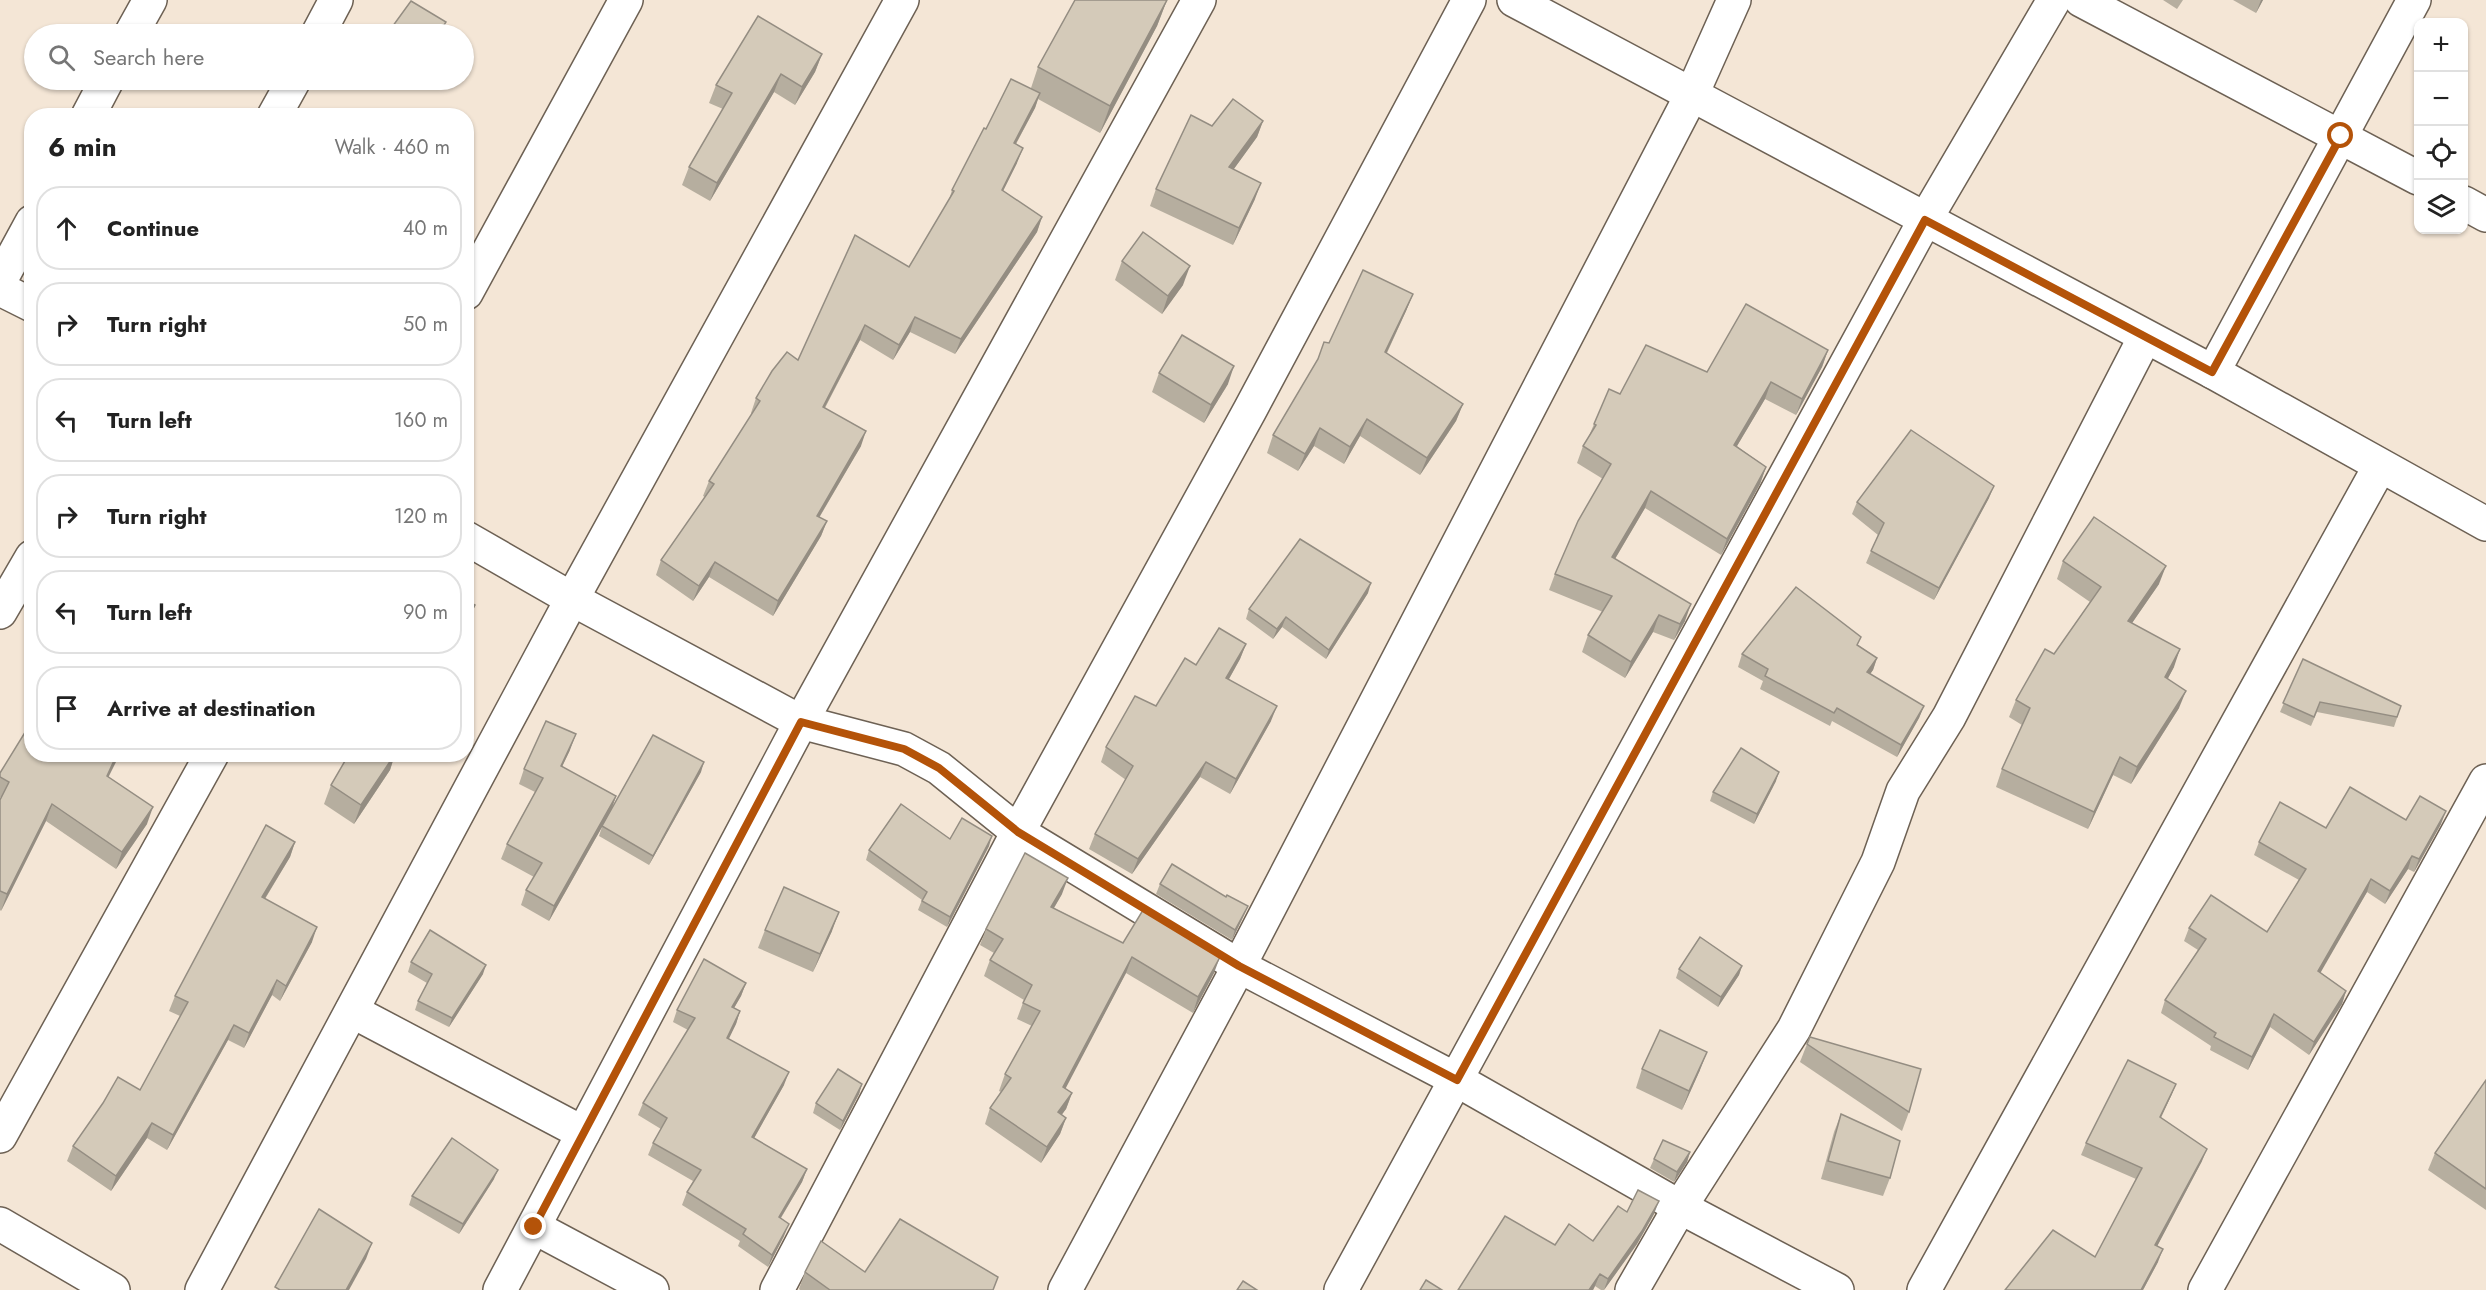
<!DOCTYPE html>
<meta charset="utf-8">
<style>
:root{--surface:#fff;--page:#f6f6f6;--text:#222;--muted:#767676;--line:#e0e0e0}
body{margin:0;font-family:Jost,sans-serif;background:var(--page);color:var(--text)}
.controls{position:absolute;right:18px;top:18px;display:grid;overflow:hidden;border-radius:12px;box-shadow:0 2px 4px #0004}
.controls button{width:54px;height:54px;display:grid;place-items:center;padding:0;border:0;border-bottom:2px solid var(--line);background:var(--surface);color:var(--text);font:30px sans-serif}
.stop{position:absolute;width:18px;height:18px;margin:-14px;border:4px solid #b45309;border-radius:50%;background:#fff}
.stop.end{background:#b45309;border-color:#fff;box-shadow:0 2px 6px #0008}
.list{margin:0;padding:0;list-style:none}
h2{display:flex;justify-content:space-between;align-items:center;height:78px;margin:0;padding:0 24px;font-size:26px}
h2 small{font-size:20px;font-weight:400;color:var(--muted)}
.list li{display:grid;grid-template-columns:39px 1fr auto;gap:18px;align-items:center;box-sizing:border-box;height:84px;margin:0 12px 12px;padding:0 12px;border:2px solid var(--line);border-radius:24px}
.list b{display:block;font-size:22px;white-space:nowrap}
.list em{font-size:20px;font-style:normal;color:var(--muted)}
.icon{flex:none;width:33px;height:33px;fill:none;stroke:currentColor;stroke-width:2;stroke-linecap:round;stroke-linejoin:round}
.map{position:relative;flex:none;width:2486px;height:1290px;overflow:hidden}
.search{position:absolute;background:var(--surface);box-shadow:0 2px 4px #0004;left:24px;top:24px;width:450px;height:66px;display:flex;align-items:center;gap:15px;box-sizing:border-box;padding:0 21px;border-radius:33px;color:var(--muted);font-size:22px}
.panel{position:absolute;background:var(--surface);box-shadow:0 2px 4px #0004;left:24px;top:108px;width:450px;height:654px;border-radius:24px}
.map>svg:first-child{display:block}
.lines{fill:none;stroke-linecap:round;stroke-linejoin:round}
.minor-casing{stroke:#6d6154;stroke-width:36}
.minor{stroke:#fff;stroke-width:33}
.wall{fill:#b6ae9f}
.shaded-wall{fill:#948d82}
.building{fill:#d4cab9;stroke:#948d82;stroke-width:1.5}
.route{stroke:#b45309;stroke-width:8}
</style>
<div class="map">
<svg width="2486" height="1290" viewBox="0 0 2486 1290">
<rect width="100%" height="100%" fill="#f4e6d6"/>
<g class="lines">
<defs>
<g id="minor">
<polyline points="1514,0 2213,372 2486,524"/>
<polyline points="2081,0 2418,178"/>
<polyline points="131,34 150,0"/>
<polyline points="318,34 336,0"/>
<polyline points="88,116 107,80"/>
<polyline points="274,116 294,80"/>
<polyline points="2464,203 2486,215"/>
<polyline points="0,281 32,222"/>
<polyline points="0,289 32,305"/>
<polyline points="466,293 626,0"/>
<polyline points="2213,372 2414,0"/>
<polyline points="466,538 572,599 801,722 904,749 939,768 1018,832 1239,966 1457,1080 1680,1207 1837,1290"/>
<polyline points="0,612 32,557"/>
<polyline points="352,1011 583,1133"/>
<polyline points="0,1136 212,754"/>
<polyline points="0,1224 113,1290"/>
<polyline points="534,1227 652,1290"/>
<polyline points="202,1290 572,599 902,0"/>
<polyline points="500,1290 801,722 1199,0"/>
<polyline points="777,1290 1018,832 1250,410 1469,0"/>
<polyline points="1065,1290 1239,966 1692,94 1734,0"/>
<polyline points="1341,1290 1925,220 2054,0"/>
<polyline points="1632,1290 1680,1207 1794,1029 1878,862 1903,791 1949,717 2145,337"/>
<polyline points="1924,1290 2380,466"/>
<polyline points="2205,1290 2486,781"/>
</g>
</defs>
<use href="#minor" class="minor-casing"/>
<use href="#minor" class="minor"/>
</g>
<g class="wall">
<polygon points="1167,0 1157,26 1100,133 1038,99 1035,108 1016,144 1017,163 1003,191 1042,217 1037,232 955,354 910,332 893,360 860,340 825,408 861,446 819,518 827,521 821,536 773,616 709,577 693,601 656,575 661,560 705,497 703,496 709,481 752,414 751,413 756,398 798,360 909,267 949,200 952,190 986,129 1031,88 1038,67"/>
<polygon points="2163,0 2183,0 2177,9"/>
<polygon points="2233,0 2263,0 2256,13"/>
<polygon points="822,54 815,72 795,105 774,92 710,201 682,185 689,167 723,109 709,103 716,85"/>
<polygon points="1263,121 1257,137 1233,170 1255,199 1233,245 1150,206 1156,189 1212,126"/>
<polygon points="1122,261 1183,285 1162,314 1115,280"/>
<polygon points="1413,294 1406,311 1387,353 1463,404 1456,421 1420,475 1360,436 1344,464 1314,446 1298,471 1267,453 1273,435 1329,343"/>
<polygon points="1828,350 1822,367 1796,415 1765,399 1737,446 1766,467 1760,484 1721,555 1645,508 1615,559 1685,621 1674,640 1653,632 1625,678 1582,652 1588,635 1603,612 1549,590 1555,574 1603,479 1577,463 1583,446 1589,436 1594,424 1620,394 1707,372"/>
<polygon points="1159,373 1228,384 1204,423 1152,392"/>
<polygon points="1989,498 1934,600 1866,563 1878,535 1852,514 1857,502"/>
<polygon points="2063,561 2159,584 2132,623 2174,667 2168,678 2179,708 2131,784 2113,775 2088,829 1996,787 2002,769 2022,725 2009,717 2016,700 2054,654 2090,602 2057,579"/>
<polygon points="1368,593 1326,659 1282,627 1273,639 1246,619 1249,609"/>
<polygon points="1246,644 1240,659 1229,679 1271,721 1230,794 1200,777 1132,874 1089,849 1095,834 1126,780 1101,762 1106,747 1156,706 1196,665"/>
<polygon points="1858,645 1877,658 1873,670 1870,674 1924,706 1919,718 1897,757 1832,721 1830,726 1760,689 1763,681 1738,667 1742,654"/>
<polygon points="2303,659 2401,706 2394,727 2317,712 2311,726 2280,712"/>
<polygon points="570,750 562,767 616,796 611,810 701,772 649,865 599,836 602,827 549,921 521,905 526,890 534,877 501,859 507,844 535,792 519,784 524,769"/>
<polygon points="349,754 395,754 390,770 354,824 324,804 331,785"/>
<polygon points="0,777 108,777 147,824 116,869 46,821 1,911 0,910 0,800 1,798 0,797"/>
<polygon points="1776,781 1754,824 1710,801 1713,792"/>
<polygon points="2406,820 2441,824 2414,872 2408,869 2385,904 2367,892 2320,972 2346,991 2342,1004 2309,1055 2270,1027 2248,1070 2210,1050 2211,1046 2161,1013 2165,1000 2198,950 2184,941 2189,928 2267,932 2299,880 2254,855 2259,842 2326,828"/>
<polygon points="950,839 989,846 947,927 918,910 922,900 866,860 869,850"/>
<polygon points="295,842 290,857 265,899 312,942 280,1001 272,995 244,1048 228,1040 167,1150 147,1138 111,1191 67,1161 73,1146 140,1090 180,1016 169,1011 175,996"/>
<polygon points="1160,884 1226,897 1248,906 1244,915 1232,940 1156,894"/>
<polygon points="1062,894 1054,908 1123,943 1214,973 1193,1013 1126,973 1065,1088 1072,1093 1066,1109 1061,1115 1066,1118 1060,1134 1041,1163 985,1124 990,1108 1001,1092 999,1091 1005,1074 1032,1026 1017,1019 1024,1000 984,976 990,960 994,953 980,945 986,929"/>
<polygon points="765,930 832,931 813,972 758,948"/>
<polygon points="411,962 483,974 449,1027 415,1010 418,1001 427,983 408,972"/>
<polygon points="1742,966 1739,975 1718,1007 1676,978 1679,969"/>
<polygon points="746,983 741,996 734,1008 740,1011 736,1024 728,1039 784,1085 754,1138 807,1169 802,1182 781,1218 784,1236 768,1267 738,1246 740,1241 682,1205 687,1192 693,1181 648,1155 653,1143 661,1129 638,1115 643,1103 688,1030 673,1022 677,1010"/>
<polygon points="1807,1044 1909,1112 1902,1131 1800,1062"/>
<polygon points="1642,1069 1700,1070 1682,1110 1636,1088"/>
<polygon points="2486,1080 2486,1210 2428,1170 2435,1153"/>
<polygon points="862,1084 859,1094 840,1130 813,1113 816,1103"/>
<polygon points="2176,1084 2171,1096 2161,1118 2202,1161 2157,1246 2158,1262 2143,1290 2005,1290 2095,1257 2136,1179 2081,1155 2086,1143"/>
<polygon points="1841,1114 1890,1178 1883,1196 1821,1179 1834,1132"/>
<polygon points="1690,1152 1687,1162 1674,1182 1650,1168 1654,1159"/>
<polygon points="494,1179 459,1234 409,1205 412,1196"/>
<polygon points="1654,1214 1637,1244 1604,1290 1601,1290 1595,1286 1593,1290 1458,1290 1555,1245 1593,1241"/>
<polygon points="805,1272 865,1272 994,1290 800,1290 799,1289"/>
</g>
<g class="shaded-wall">
<polygon points="1167,0 1157,26 1100,133 1110,106"/>
<polygon points="2261,0 2263,0 2256,13"/>
<polygon points="446,22 441,34 438,34"/>
<polygon points="822,54 815,72 795,105 802,87"/>
<polygon points="781,74 774,92 710,201 717,183"/>
<polygon points="1040,93 1035,108 1008,158 1014,143"/>
<polygon points="1263,121 1257,137 1223,184 1229,167"/>
<polygon points="1023,148 1017,163 996,205 1002,190"/>
<polygon points="1261,183 1255,199 1233,245 1239,228"/>
<polygon points="1042,217 1037,232 955,354 961,339"/>
<polygon points="1190,266 1183,285 1162,314 1168,296"/>
<polygon points="1413,294 1406,311 1379,369 1385,352"/>
<polygon points="915,317 910,332 893,360 899,345"/>
<polygon points="865,325 860,340 817,422 823,407"/>
<polygon points="1828,350 1822,367 1796,415 1802,399"/>
<polygon points="1234,366 1228,384 1204,423 1211,405"/>
<polygon points="1771,382 1765,399 1728,461 1734,445"/>
<polygon points="1463,404 1456,421 1420,475 1427,458"/>
<polygon points="1367,419 1360,436 1344,464 1350,447"/>
<polygon points="1320,428 1314,446 1298,471 1305,454"/>
<polygon points="866,431 861,446 811,531 817,516"/>
<polygon points="1766,467 1760,484 1721,555 1727,539"/>
<polygon points="1994,486 1989,498 1934,600 1939,588"/>
<polygon points="1651,491 1645,508 1606,574 1612,557"/>
<polygon points="827,521 821,536 773,616 778,601"/>
<polygon points="715,562 709,577 693,601 699,586"/>
<polygon points="2166,566 2159,584 2121,639 2128,621"/>
<polygon points="1371,583 1368,593 1326,659 1329,650"/>
<polygon points="1691,604 1685,621 1674,640 1680,624"/>
<polygon points="475,605 470,620 466,626 466,621"/>
<polygon points="1659,615 1653,632 1625,678 1631,662"/>
<polygon points="1286,617 1282,627 1273,639 1277,629"/>
<polygon points="1246,644 1240,659 1221,693 1226,678"/>
<polygon points="2180,649 2174,667 2159,695 2165,677"/>
<polygon points="1877,658 1873,670 1862,685 1867,672"/>
<polygon points="2186,691 2179,708 2131,784 2137,767"/>
<polygon points="1277,706 1271,721 1230,794 1236,779"/>
<polygon points="1924,706 1919,718 1897,757 1901,745"/>
<polygon points="576,734 570,750 555,781 561,766"/>
<polygon points="117,754 120,754 101,792 107,776"/>
<polygon points="395,754 390,770 354,824 361,805"/>
<polygon points="2120,757 2113,775 2088,829 2094,812"/>
<polygon points="704,762 701,772 649,865 653,856"/>
<polygon points="1206,762 1200,777 1132,874 1138,859"/>
<polygon points="1779,772 1776,781 1754,824 1757,814"/>
<polygon points="616,796 611,811 549,921 554,906"/>
<polygon points="52,804 46,821 1,911 7,894"/>
<polygon points="153,807 147,824 116,869 122,852"/>
<polygon points="2446,811 2441,824 2414,872 2419,859"/>
<polygon points="992,836 989,846 947,927 950,917"/>
<polygon points="295,842 290,857 256,913 262,897"/>
<polygon points="2412,856 2408,869 2385,904 2390,891"/>
<polygon points="1068,878 1062,894 1045,923 1051,907"/>
<polygon points="2371,879 2367,892 2314,984 2318,971"/>
<polygon points="1248,906 1244,915 1232,940 1235,930"/>
<polygon points="839,912 832,931 813,972 820,954"/>
<polygon points="317,927 312,942 280,1001 286,986"/>
<polygon points="1132,957 1126,973 1058,1103 1063,1087"/>
<polygon points="1220,957 1214,973 1193,1013 1198,997"/>
<polygon points="486,965 483,974 449,1027 452,1018"/>
<polygon points="1742,966 1739,975 1718,1007 1721,997"/>
<polygon points="277,980 272,995 244,1048 249,1033"/>
<polygon points="746,983 741,996 727,1020 732,1007"/>
<polygon points="2346,991 2342,1004 2309,1055 2314,1042"/>
<polygon points="740,1011 736,1024 723,1051 727,1038"/>
<polygon points="2274,1014 2270,1027 2248,1070 2252,1057"/>
<polygon points="234,1025 228,1040 167,1150 173,1135"/>
<polygon points="1707,1052 1700,1070 1682,1110 1689,1091"/>
<polygon points="789,1072 784,1085 748,1149 752,1137"/>
<polygon points="862,1084 859,1094 840,1130 843,1121"/>
<polygon points="2176,1084 2171,1096 2155,1129 2160,1117"/>
<polygon points="1072,1093 1066,1109 1052,1128 1058,1112"/>
<polygon points="1066,1118 1060,1134 1041,1163 1047,1147"/>
<polygon points="152,1123 147,1138 111,1191 116,1176"/>
<polygon points="2207,1149 2202,1161 2151,1258 2155,1245"/>
<polygon points="1690,1152 1687,1162 1674,1182 1677,1172"/>
<polygon points="807,1169 802,1182 774,1229 779,1217"/>
<polygon points="498,1170 494,1179 459,1234 463,1224"/>
<polygon points="1659,1201 1654,1214 1637,1244 1604,1290 1608,1279"/>
<polygon points="789,1224 784,1236 768,1267 772,1255"/>
<polygon points="372,1243 366,1259 349,1290 346,1290"/>
<polygon points="2163,1249 2158,1262 2143,1290 2141,1290"/>
<polygon points="1600,1274 1595,1286 1593,1290 1589,1290"/>
</g>
<g class="building">
<polygon points="1075,0 1167,0 1110,106 1038,67"/>
<polygon points="411,1 446,22 438,34 387,34"/>
<polygon points="758,16 822,54 802,87 781,74 717,183 689,167 732,93 716,85"/>
<polygon points="1011,79 1040,93 1014,143 1023,148 1002,190 1042,217 961,339 915,317 899,345 865,325 823,407 866,431 817,516 827,521 778,601 715,562 699,586 661,560 714,484 709,481 760,401 756,398 772,371 787,352 798,360 855,235 909,267 954,191 952,190 984,128 986,129"/>
<polygon points="1233,99 1263,121 1229,167 1261,183 1239,228 1156,189 1191,115 1212,126"/>
<polygon points="1143,232 1190,266 1168,296 1122,261"/>
<polygon points="1363,270 1413,294 1385,352 1463,404 1427,458 1367,419 1350,447 1320,428 1305,454 1273,435 1318,359 1324,342 1329,343"/>
<polygon points="1746,304 1828,350 1802,399 1771,382 1734,445 1766,467 1727,539 1651,491 1612,557 1691,604 1680,624 1659,615 1631,662 1588,635 1612,596 1555,574 1578,521 1611,464 1583,446 1596,425 1594,424 1609,389 1620,394 1646,345 1707,372"/>
<polygon points="1182,335 1234,366 1211,405 1159,373"/>
<polygon points="1911,430 1994,486 1939,588 1871,551 1884,523 1857,502"/>
<polygon points="2094,517 2166,566 2128,621 2180,649 2165,677 2186,691 2137,767 2120,757 2094,812 2002,769 2030,708 2016,700 2045,649 2054,654 2101,587 2063,561"/>
<polygon points="1300,539 1371,583 1329,650 1286,617 1277,629 1249,609"/>
<polygon points="1796,587 1861,637 1857,645 1877,658 1867,672 1924,706 1901,745 1837,708 1834,713 1765,676 1768,669 1742,654"/>
<polygon points="466,600 475,605 466,621"/>
<polygon points="1219,628 1246,644 1226,678 1277,706 1236,779 1206,762 1138,859 1095,834 1133,766 1106,747 1135,696 1156,706 1185,658 1196,665"/>
<polygon points="2303,659 2401,706 2397,717 2320,702 2314,717 2283,703"/>
<polygon points="32,721 32,754 117,754 107,776 153,807 122,852 52,804 7,894 0,891 0,800 9,782 0,777 0,773"/>
<polygon points="546,721 576,734 561,766 616,796 554,906 526,890 542,863 507,844 543,778 524,769"/>
<polygon points="653,735 704,762 653,856 602,826"/>
<polygon points="1741,748 1779,772 1757,814 1713,792"/>
<polygon points="349,754 395,754 361,805 331,785"/>
<polygon points="2350,787 2406,820 2420,796 2446,811 2419,859 2412,856 2390,891 2371,879 2318,971 2346,991 2314,1042 2274,1014 2252,1057 2214,1037 2216,1033 2165,1000 2206,939 2189,928 2211,895 2267,932 2306,869 2259,842 2280,802 2326,828"/>
<polygon points="901,804 950,839 962,818 992,836 950,917 922,901 927,892 869,850"/>
<polygon points="266,825 295,842 262,897 317,927 286,986 277,980 249,1033 234,1025 173,1135 152,1123 116,1176 73,1146 103,1103 118,1077 140,1090 188,1002 175,996"/>
<polygon points="1025,853 1068,878 1051,907 1123,943 1143,910 1220,957 1198,997 1132,957 1063,1087 1072,1093 1058,1112 1066,1118 1047,1147 990,1108 1011,1078 1005,1074 1040,1011 1023,1003 1032,985 990,960 1003,939 986,929"/>
<polygon points="1172,864 1226,897 1227,895 1248,906 1235,930 1160,884"/>
<polygon points="784,887 839,912 820,954 765,930"/>
<polygon points="430,930 486,965 452,1018 418,1001 432,974 411,962"/>
<polygon points="1700,937 1742,966 1721,997 1679,969"/>
<polygon points="704,959 746,983 732,1007 740,1011 727,1038 789,1072 752,1137 807,1169 779,1217 789,1224 772,1255 743,1234 746,1229 687,1192 701,1170 653,1143 667,1118 643,1103 695,1018 677,1010"/>
<polygon points="1660,1030 1707,1052 1689,1091 1642,1069"/>
<polygon points="1810,1037 1921,1069 1909,1112 1807,1044"/>
<polygon points="2128,1060 2176,1084 2160,1117 2207,1149 2155,1245 2163,1249 2141,1290 2005,1290 2053,1230 2095,1257 2142,1168 2086,1143"/>
<polygon points="838,1069 862,1084 843,1121 816,1103"/>
<polygon points="2486,1080 2486,1189 2435,1153"/>
<polygon points="1841,1114 1900,1141 1890,1178 1828,1161"/>
<polygon points="452,1138 498,1170 463,1224 412,1196"/>
<polygon points="1663,1140 1690,1152 1677,1172 1654,1159"/>
<polygon points="1638,1190 1659,1201 1642,1231 1608,1279 1600,1274 1589,1290 1458,1290 1505,1216 1555,1245 1569,1224 1593,1241 1618,1206 1627,1212"/>
<polygon points="319,1209 372,1243 346,1290 280,1290 275,1287"/>
<polygon points="900,1219 998,1277 993,1290 830,1290 805,1272 821,1241 865,1272"/>
<polygon points="1426,1280 1442,1290 1420,1290"/>
<polygon points="1243,1281 1257,1290 1237,1290"/>
</g>
<g class="lines">
<polyline class="route" points="534,1227 801,722 904,749 939,768 1018,832 1239,966 1457,1080 1925,220 2212,372 2341,136"/>
</g>
</svg>
<div class="controls">
<button>+</button>
<button>−</button>
<button><svg class="icon" aria-label="locate" viewBox="0 0 24 24"><circle cx="12" cy="12" r="6"/><path d="M12 2v4M12 18v4M2 12h4M18 12h4"/></svg></button>
<button><svg class="icon" aria-label="layers" viewBox="0 0 24 24"><path d="M12 4l9 5-9 5-9-5zM3 14l9 5 9-5"/></svg></button>
</div>
<div class="stop" style="left:2341px;top:136px"></div>
<div class="stop end" style="left:534px;top:1227px"></div>
<div class="search"><svg class="icon" aria-label="search" viewBox="0 0 24 24"><circle cx="10" cy="10" r="6"/><path d="M15 15l6 6"/></svg>Search here</div>
<section class="panel">
<h2>6 min<small>Walk · 460 m</small></h2>
<ul class="list">
<li><svg class="icon" aria-label="ahead" viewBox="0 0 24 24"><path d="M12 20V5M6 11l6-6 6 6"/></svg><div><b>Continue</b></div><em>40 m</em></li>
<li><svg class="icon" aria-label="right" viewBox="0 0 24 24"><path d="M7 20v-9h11M14 6l5 5-5 5"/></svg><div><b>Turn right</b></div><em>50 m</em></li>
<li><svg class="icon" aria-label="left" viewBox="0 0 24 24"><path d="M17 20v-9H6M10 6l-5 5 5 5"/></svg><div><b>Turn left</b></div><em>160 m</em></li>
<li><svg class="icon" aria-label="right" viewBox="0 0 24 24"><path d="M7 20v-9h11M14 6l5 5-5 5"/></svg><div><b>Turn right</b></div><em>120 m</em></li>
<li><svg class="icon" aria-label="left" viewBox="0 0 24 24"><path d="M17 20v-9H6M10 6l-5 5 5 5"/></svg><div><b>Turn left</b></div><em>90 m</em></li>
<li><svg class="icon" aria-label="arrive" viewBox="0 0 24 24"><path d="M6 21V4h12l-3 4 3 4H6"/></svg><div><b>Arrive at destination</b></div></li>
</ul>
</section>
</div>
